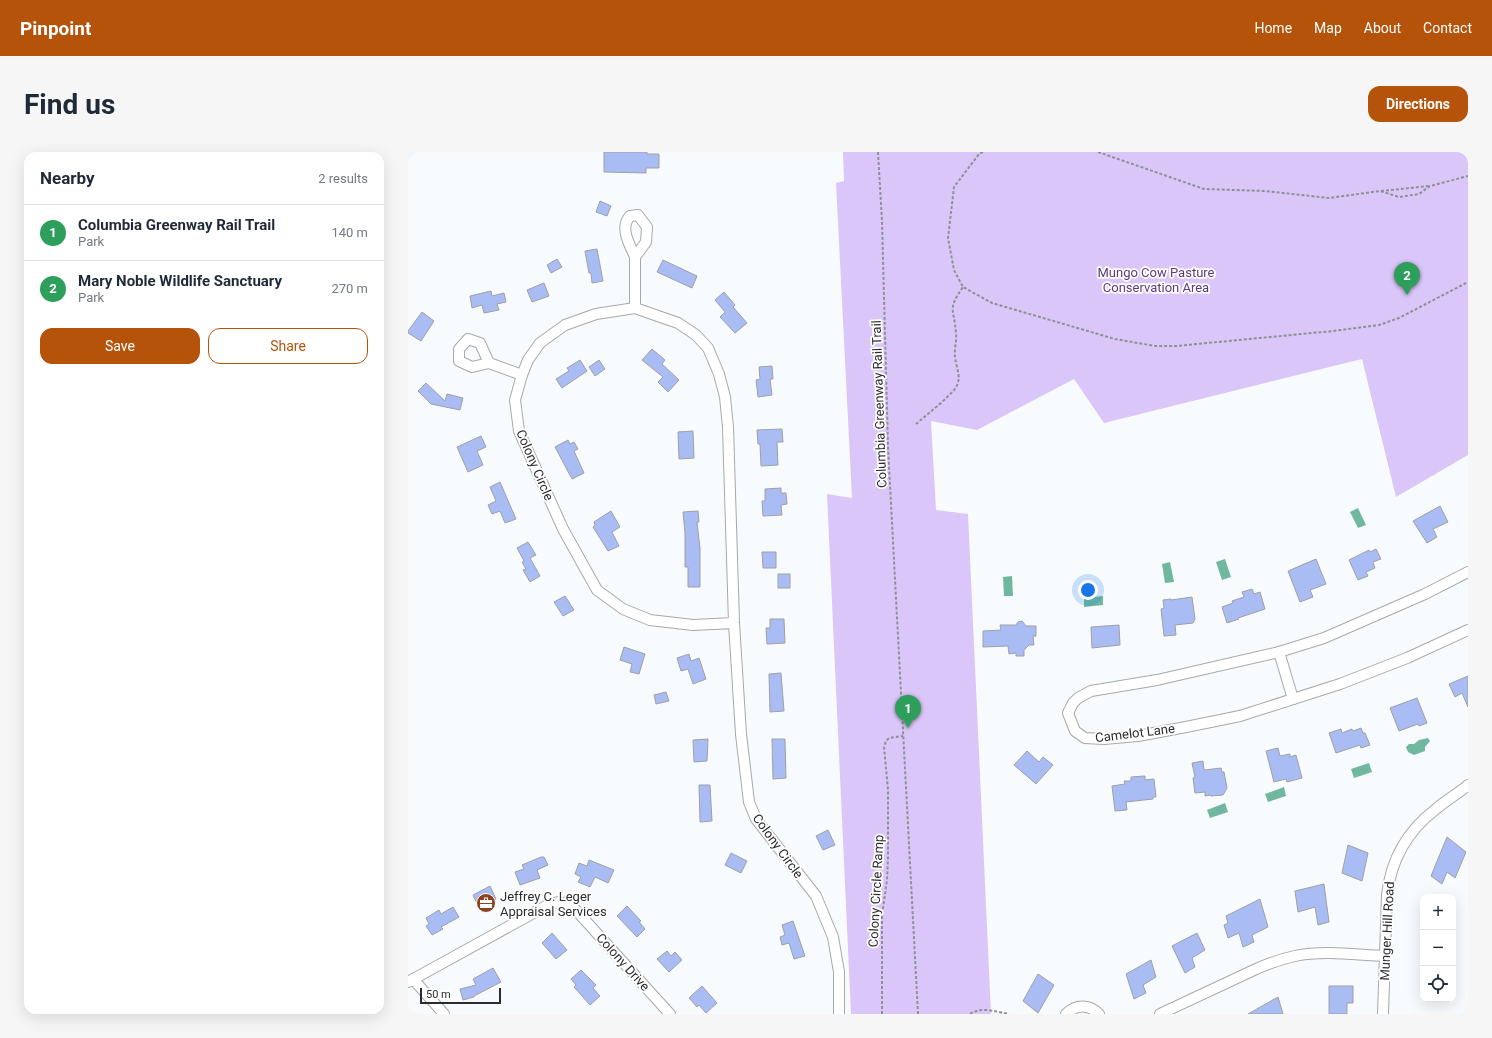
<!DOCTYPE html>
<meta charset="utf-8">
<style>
:root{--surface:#fff;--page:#f6f6f7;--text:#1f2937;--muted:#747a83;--line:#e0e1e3;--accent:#b45309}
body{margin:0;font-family:Roboto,sans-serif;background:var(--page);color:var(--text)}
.controls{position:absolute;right:12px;bottom:12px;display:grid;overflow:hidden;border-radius:8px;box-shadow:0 4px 16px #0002}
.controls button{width:36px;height:36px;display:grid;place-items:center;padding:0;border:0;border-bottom:1px solid var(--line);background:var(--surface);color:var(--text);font:20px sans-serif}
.scale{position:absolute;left:12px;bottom:10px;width:81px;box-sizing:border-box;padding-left:4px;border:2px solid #2b2c2d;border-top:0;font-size:11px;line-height:14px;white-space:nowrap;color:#2b2c2d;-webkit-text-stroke:3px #fff;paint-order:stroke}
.you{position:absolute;left:680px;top:438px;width:14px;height:14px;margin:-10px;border:3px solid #fff;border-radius:50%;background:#1a73e8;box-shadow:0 0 0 6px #1a73e833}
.badge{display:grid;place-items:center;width:26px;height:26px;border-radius:50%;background:var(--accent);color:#fff;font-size:13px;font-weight:700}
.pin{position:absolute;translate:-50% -33px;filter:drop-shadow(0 1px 2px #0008)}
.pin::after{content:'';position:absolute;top:21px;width:14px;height:12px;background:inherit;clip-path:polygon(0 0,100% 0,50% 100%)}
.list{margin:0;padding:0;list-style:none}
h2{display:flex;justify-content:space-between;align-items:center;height:52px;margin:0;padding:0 16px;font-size:17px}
h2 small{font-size:13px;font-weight:400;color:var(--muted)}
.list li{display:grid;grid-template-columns:26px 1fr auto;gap:12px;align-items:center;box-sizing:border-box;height:56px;padding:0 16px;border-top:1px solid var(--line)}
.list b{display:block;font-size:15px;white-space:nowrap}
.list p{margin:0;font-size:13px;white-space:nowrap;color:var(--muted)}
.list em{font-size:13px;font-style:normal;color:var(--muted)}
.actions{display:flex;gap:8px;padding:12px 16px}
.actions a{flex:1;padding:9px 0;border:1px solid var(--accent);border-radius:12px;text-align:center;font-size:14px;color:var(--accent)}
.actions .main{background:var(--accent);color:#fff}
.icon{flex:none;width:22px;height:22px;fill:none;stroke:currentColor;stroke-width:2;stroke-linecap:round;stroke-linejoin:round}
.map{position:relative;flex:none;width:1060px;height:862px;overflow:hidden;border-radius:12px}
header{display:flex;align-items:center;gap:24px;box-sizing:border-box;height:56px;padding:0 20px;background:var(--accent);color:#fff}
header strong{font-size:19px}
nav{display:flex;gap:22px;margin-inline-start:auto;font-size:14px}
.intro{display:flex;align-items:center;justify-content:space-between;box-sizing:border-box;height:96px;padding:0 24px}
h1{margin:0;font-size:28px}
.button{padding:10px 18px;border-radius:12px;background:var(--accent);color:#fff;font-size:14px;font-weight:700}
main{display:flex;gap:24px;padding:0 24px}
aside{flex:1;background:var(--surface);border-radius:12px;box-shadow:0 4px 16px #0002}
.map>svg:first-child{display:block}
.green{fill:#dbc6f9}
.water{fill:#6fb89f}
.building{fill:#aabcf4;stroke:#9fa0a4}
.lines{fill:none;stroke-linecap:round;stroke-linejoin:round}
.street-casing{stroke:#a6a9ac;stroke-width:12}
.path{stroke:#8e9193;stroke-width:2;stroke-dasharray:3 2;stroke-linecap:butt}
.street{stroke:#fff;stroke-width:10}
.labels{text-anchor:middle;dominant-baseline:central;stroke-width:3.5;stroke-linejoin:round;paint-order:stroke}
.park-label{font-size:13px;fill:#5b3b7f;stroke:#fff}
.street-label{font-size:13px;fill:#2b2c2d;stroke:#fff}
.poi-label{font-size:13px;fill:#2b2c2d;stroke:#fff;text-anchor:start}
</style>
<header>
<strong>Pinpoint</strong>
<nav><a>Home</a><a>Map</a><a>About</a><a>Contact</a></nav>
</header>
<div class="intro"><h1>Find us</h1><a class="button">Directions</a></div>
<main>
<aside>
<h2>Nearby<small>2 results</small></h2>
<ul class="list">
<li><span class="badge" style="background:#2e9e5b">1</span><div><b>Columbia Greenway Rail Trail</b><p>Park</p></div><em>140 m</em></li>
<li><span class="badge" style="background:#2e9e5b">2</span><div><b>Mary Noble Wildlife Sanctuary</b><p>Park</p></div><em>270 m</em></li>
</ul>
<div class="actions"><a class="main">Save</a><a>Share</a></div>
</aside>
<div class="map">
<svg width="1060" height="862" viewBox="0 0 1060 862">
<rect width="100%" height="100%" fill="#f7fbfe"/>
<polygon class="green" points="435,0 1060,0 1060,303 988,345 954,207 696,271 666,227 569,278 523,269 528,358 560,362 583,862 443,862 419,342 444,346 428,31 436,29"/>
<g class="water">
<polygon points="950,356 958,373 950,376 942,360"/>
<polygon points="817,407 823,425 814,428 808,410"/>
<polygon points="762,410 766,430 757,431 754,412"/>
<polygon points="604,424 605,444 596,444 595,425"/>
<polygon points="695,444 695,453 676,455 676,446"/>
<polygon points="1020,586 1022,589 1017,595 1017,599 1006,603 1000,600 998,595 1001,592 1006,592 1011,588"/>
<polygon points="961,611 964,620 946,626 943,617"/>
<polygon points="876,635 878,644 860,650 857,642"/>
<polygon points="817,651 820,660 802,666 799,658"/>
</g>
<g class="building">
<polygon points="196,0 239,0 239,2 251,2 251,16 238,16 238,21 196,20"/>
<polygon points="192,49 203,54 199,64 188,60"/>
<polygon points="189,97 195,129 184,131 183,121 181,121 177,99"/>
<polygon points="149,107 154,115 143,121 139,113"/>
<polygon points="255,108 289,124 284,136 249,120"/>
<polygon points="136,131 141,144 124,150 119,138"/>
<polygon points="83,139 84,144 96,141 98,150 89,152 91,158 76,161 74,153 64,156 62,144"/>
<polygon points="316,140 327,153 325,155 339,171 327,181 312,165 317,160 307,148"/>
<polygon points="14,160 26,169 13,189 0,181 0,179"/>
<polygon points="244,197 257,208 254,212 271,228 260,240 250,230 255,225 234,208"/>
<polygon points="172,208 179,219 154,236 148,227 161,219 159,216"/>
<polygon points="191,208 197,217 187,224 181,215"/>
<polygon points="364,214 365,227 362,227 364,243 350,245 348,228 352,227 351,215"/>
<polygon points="18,231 37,249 39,242 55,246 52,258 23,252 10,239"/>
<polygon points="374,277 375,290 369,290 370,313 353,314 352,292 350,292 349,278"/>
<polygon points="285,279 286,306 271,307 270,280"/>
<polygon points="73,284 78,295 69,299 75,313 60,320 49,295"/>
<polygon points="160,288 162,292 166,290 170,297 166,299 176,321 164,327 147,295"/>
<polygon points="92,330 108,367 97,371 92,359 84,362 80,353 88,349 82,335"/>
<polygon points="373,336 373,341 378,341 379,352 373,353 374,363 355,364 354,349 357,349 357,337"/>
<polygon points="1032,354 1040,370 1025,377 1029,385 1019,391 1005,369"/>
<polygon points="203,359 212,375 204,380 211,394 200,399 185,375 187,373 186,370"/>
<polygon points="290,359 291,370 289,370 292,396 292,435 280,435 280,415 277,415 277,381 275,360"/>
<polygon points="120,390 128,403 122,406 132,424 122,430 115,418 118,417 114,410 116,409 109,396"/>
<polygon points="968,397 973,407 965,410 967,416 958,420 960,424 950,428 941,408 961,398 962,400"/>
<polygon points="354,400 368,400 368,416 355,416"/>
<polygon points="908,407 918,432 902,438 905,445 892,450 880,419"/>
<rect x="370" y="422" width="12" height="14"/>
<polygon points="844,437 846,442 852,440 857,457 830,466 831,467 819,471 814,455 825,451 824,449 836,445 834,440"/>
<polygon points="157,444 166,458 155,464 146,450"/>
<polygon points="784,445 787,467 785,471 767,473 768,483 756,484 753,457 756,456 755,448 763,447 763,448"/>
<polygon points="362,467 376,467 377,491 359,492 358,476 362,476"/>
<polygon points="614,469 618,474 628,474 628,484 625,484 626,493 621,493 616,498 616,504 608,504 608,501 601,502 600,494 575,495 575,479 593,478 592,473 608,473 610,470"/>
<polygon points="711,473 712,493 684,496 683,475"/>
<polygon points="216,495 237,502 231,522 222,520 224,512 212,508"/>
<polygon points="281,502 283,509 291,506 298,527 285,532 280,517 273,519 269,506"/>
<polygon points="373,521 376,559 362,560 361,522"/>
<polygon points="1060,524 1060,555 1054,541 1047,545 1041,532"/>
<polygon points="258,540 261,549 248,552 246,543"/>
<polygon points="1009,546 1019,571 1011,574 1010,572 991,579 982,556"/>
<polygon points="953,576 955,581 957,581 962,593 953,596 952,593 928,601 921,581 933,577 934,581 944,577 945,579"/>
<polygon points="300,587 299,609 286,610 285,588"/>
<polygon points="364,587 377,587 378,626 365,627"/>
<polygon points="870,596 872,604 882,602 882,605 888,603 894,626 879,630 878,627 866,630 858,599"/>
<polygon points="619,599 631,610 635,605 645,613 628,632 606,613"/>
<polygon points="795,609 796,618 813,616 814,620 816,620 819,636 815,643 803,644 803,643 797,644 797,640 787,641 785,626 787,625 784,611"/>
<polygon points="737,624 737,628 746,627 748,645 745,645 745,647 718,650 719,658 707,659 704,634 717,632 716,629 723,629 723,625"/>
<polygon points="291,633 302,633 304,669 292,670"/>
<polygon points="420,678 427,693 415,698 408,684"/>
<polygon points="1039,685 1058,700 1047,726 1039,720 1034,732 1023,724"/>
<polygon points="940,693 960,701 954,729 934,721"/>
<polygon points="323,701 339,709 333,721 317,713"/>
<polygon points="133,705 136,705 140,713 129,718 132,726 112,733 107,720 116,717 114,713"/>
<polygon points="181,708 206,718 200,731 187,725 182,735 170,730 173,725 167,722 171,711 179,714"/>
<polygon points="916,732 921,770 910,773 907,755 890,760 887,739"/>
<polygon points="82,734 88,747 71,756 65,743"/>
<polygon points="852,747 860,775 844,783 846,790 835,795 831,781 820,786 816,773 820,771 818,764"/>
<polygon points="219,754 233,769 231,770 237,777 229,785 209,764"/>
<polygon points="45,755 51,765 33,775 35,777 24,783 18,774 21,772 18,766 31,758 33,762"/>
<polygon points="385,769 397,804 386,807 381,791 374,793 372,785 377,783 374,773"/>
<polygon points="144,781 159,798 148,807 134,791"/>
<polygon points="789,781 797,798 784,806 787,815 777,821 764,794"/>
<polygon points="259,799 263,804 267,800 274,808 261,820 249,807"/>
<polygon points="743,808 748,825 735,833 738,841 726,847 718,822"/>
<polygon points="85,816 93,830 66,844 66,845 55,848 52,837 68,833 65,827"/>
<polygon points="173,818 188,833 185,836 192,844 182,853 166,835 168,833 163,827"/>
<polygon points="630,822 646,833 630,861 615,849"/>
<polygon points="294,834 309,851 298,861 291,853 289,855 281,846"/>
<polygon points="921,834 945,834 945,851 939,851 939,862 921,862"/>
<polygon points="870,845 875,862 840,862"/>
</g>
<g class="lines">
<defs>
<g id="street">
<path d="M227,105C222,93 211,76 222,64L230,63L239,75L238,90L227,105V156"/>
<polyline points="81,211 64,215 51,209 51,197 60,187 72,191 81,211 114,223"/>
<polyline points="1060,420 1017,442 916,486 871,500 749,528 683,539 670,546 665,551 660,561 667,579 677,586 696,587 730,584 778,575 832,564 932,532 999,506 1060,478"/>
<polyline points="326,471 285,473 242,468 215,457 189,438 155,377 111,279 107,248 114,223 120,208 132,191 157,173 188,162 227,156 270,171 288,183 300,196 311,222 317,245 320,275 326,471 333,582 341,650 348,667 408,744 425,785 431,820 431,862"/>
<polyline points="871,500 885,547"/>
<polyline points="5,827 36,862"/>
<path d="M0,830L138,754C151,749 154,748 166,756L262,862"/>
<path d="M658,862C668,852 681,852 691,862"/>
<path d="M752,862L846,818C859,812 873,807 887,804C915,798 949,803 977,804"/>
<path d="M975,862L979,743C983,707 999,679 1028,657C1038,648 1050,642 1060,633"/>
</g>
</defs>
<use href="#street" class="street-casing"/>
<g class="path">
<polyline points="470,0 474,69 480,295 510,862"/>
<polyline points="575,0 571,2 546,35 540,86 546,118 555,135 584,151 707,187 747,194 768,194 925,179 971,173 991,166 1060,130"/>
<polyline points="690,0 796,37 857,39 921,46 972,39 991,45 1011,42 1022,34 1060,24"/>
<polyline points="973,39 1021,34"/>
<path d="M508,272C517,264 543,244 548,235C554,226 548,215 547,205C546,197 549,189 548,181C546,156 539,158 555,135"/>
<polyline points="474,862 474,763 479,728 480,706 480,638 476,595 478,589 481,586 495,584"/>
<path d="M562,862C574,854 588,860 601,862"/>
</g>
<use href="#street" class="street"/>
</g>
<defs>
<symbol id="office-disc" viewBox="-11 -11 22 22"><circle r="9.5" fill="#8b4422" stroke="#fff"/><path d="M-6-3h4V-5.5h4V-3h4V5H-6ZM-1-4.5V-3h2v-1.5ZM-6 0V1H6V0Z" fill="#fff"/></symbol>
</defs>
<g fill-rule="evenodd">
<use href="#office-disc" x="67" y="740" width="22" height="22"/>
</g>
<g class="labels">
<g class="park-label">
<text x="748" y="120">Mungo Cow Pasture<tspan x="748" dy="15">Conservation Area</tspan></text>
</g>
<g class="street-label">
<text transform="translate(471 252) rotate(-92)">Columbia Greenway Rail Trail</text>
<text transform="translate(127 313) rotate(67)">Colony Circle</text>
<text transform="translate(727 581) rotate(-7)">Camelot Lane</text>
<text transform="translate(370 694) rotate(54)">Colony Circle</text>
<text transform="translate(468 739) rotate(-87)">Colony Circle Ramp</text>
<text transform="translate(979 779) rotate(-87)">Munger Hill Road</text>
<text transform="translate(215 810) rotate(48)">Colony Drive</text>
</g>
<g class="poi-label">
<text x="92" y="744">Jeffrey C. Leger<tspan x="92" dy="15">Appraisal Services</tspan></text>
</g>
</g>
</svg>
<div class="controls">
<button>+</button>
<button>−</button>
<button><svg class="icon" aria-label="locate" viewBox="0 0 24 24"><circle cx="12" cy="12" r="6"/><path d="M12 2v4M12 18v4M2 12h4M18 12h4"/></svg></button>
</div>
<div class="scale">50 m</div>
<div class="you"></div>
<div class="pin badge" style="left:500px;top:576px;background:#2e9e5b">1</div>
<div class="pin badge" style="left:999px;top:143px;background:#2e9e5b">2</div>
</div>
</main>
